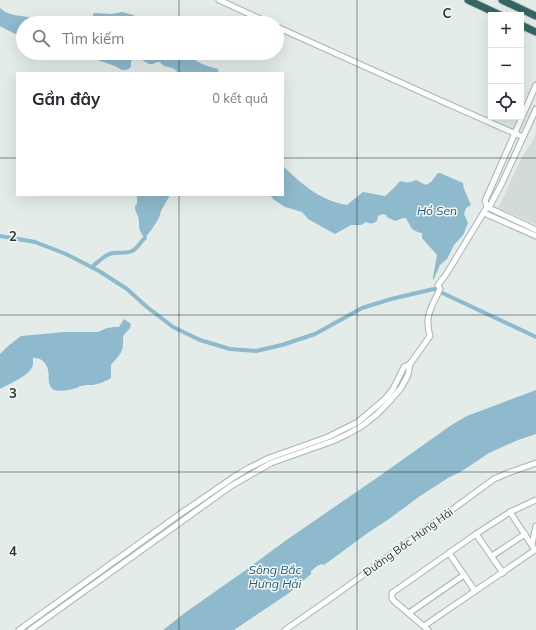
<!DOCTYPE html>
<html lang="vi">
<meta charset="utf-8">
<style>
:root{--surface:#fff;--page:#f7f7f7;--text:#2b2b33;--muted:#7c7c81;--line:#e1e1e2}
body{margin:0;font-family:Mulish,sans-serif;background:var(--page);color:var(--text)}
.controls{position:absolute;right:12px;top:12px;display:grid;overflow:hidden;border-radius:0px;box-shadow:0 4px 16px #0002}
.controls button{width:36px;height:36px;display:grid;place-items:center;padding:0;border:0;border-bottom:1px solid var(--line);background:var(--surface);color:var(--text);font:20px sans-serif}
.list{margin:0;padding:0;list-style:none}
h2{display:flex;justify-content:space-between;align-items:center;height:52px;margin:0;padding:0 16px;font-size:17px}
h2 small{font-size:13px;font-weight:400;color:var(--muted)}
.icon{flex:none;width:22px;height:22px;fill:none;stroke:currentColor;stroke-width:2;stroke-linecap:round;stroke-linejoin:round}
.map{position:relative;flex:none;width:536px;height:630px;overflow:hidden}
.search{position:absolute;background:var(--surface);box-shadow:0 4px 16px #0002;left:16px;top:16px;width:268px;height:44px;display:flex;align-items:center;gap:10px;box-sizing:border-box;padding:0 14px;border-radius:22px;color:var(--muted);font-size:15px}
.panel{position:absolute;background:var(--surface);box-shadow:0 4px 16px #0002;left:16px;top:72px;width:268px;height:124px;border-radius:0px}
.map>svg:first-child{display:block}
.built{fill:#d1dbd8}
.water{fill:#8fb9cc}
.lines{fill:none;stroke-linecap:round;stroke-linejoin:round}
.canal{stroke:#8fb9cc;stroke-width:4}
.minor-casing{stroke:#a6b4b1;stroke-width:7}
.highway-casing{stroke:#c2c8c8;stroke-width:9}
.minor{stroke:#fff;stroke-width:5}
.highway{stroke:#326663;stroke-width:7}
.grid{fill:none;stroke:#243c39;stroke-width:1;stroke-opacity:0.55}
.labels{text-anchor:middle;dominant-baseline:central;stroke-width:3;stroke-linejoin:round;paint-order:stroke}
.street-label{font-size:11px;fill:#243c39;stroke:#f3f8f7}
.water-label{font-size:12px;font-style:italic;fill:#225973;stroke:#f3f8f7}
.grid-label{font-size:13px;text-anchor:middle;font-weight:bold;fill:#243c39;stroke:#f3f8f7;stroke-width:3;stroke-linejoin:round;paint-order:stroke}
</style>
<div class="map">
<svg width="536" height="630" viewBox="0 0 536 630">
<rect width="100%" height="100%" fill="#e3ece9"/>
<polygon class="built" points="536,133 536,225 498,208 523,155 531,144"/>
<g class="water">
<polygon points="0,8 5,12 14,15 28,17 35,21 44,23 23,23 23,36 13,33 0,26"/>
<path d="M122,12L133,15L146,23H72C77,19 86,16 92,17L94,13L112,14Z"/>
<path d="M77,53H188C195,63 207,66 218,69L219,73H178C172,64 165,70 160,62H157L153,64H149L142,60L134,59L131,61V66L129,69L126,70H122L115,66Z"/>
<path d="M283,166C303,185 319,200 347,205L363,192L385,196L394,188L400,181C406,183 410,183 416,180L426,185L431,182L438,173H440L463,183L464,189L471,205L466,208L464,214L468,223L463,235L454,245L447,259L440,265L433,281V277L437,255L422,238V233C411,231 411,227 406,218H403L395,221L387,217L386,215L382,214L378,216L377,221C373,224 370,224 366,222L361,225H351L335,234L308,219L302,212L285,207L273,199L270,195H283Z"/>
<path d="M137,195H170L161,211L159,218L152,229L145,238C136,228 141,226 138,216C136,212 135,210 135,206L137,204Z"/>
<path d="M124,319L131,324L130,328L123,336C124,352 121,353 111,365V378C107,380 102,383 97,384C92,386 86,384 81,386C79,386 78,388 76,388C70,390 60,392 54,390C46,385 50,377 48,370C47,363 41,357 33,358C33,360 33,363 33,365C31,375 9,384 0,389V354L8,346L21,336L64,332H98L107,328L114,327H119Z"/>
<polygon points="536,390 536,434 518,440 489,453 462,471 448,478 420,496 389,519 369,532 324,565 322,564 317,566 311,571 311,574 289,593 234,630 163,630 186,612 246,570 285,541 381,475 450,426 467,416"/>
</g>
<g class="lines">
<g class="canal">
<polyline points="0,236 35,242 66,254 99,271 127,289 147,307 173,327 200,340 230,349 256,351 282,345 315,334 362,308 391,299 434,289 536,337"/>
<path d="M92,267C98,262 105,254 113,253C119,252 126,254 132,251C138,248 140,242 145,238"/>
</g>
<defs>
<g id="minor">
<polyline points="219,0 269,23"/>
<polyline points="277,27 437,99 523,137"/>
<polyline points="487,206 485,201 536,85"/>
<polyline points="487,207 536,230"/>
<polyline points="484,213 536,236"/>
<polyline points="510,512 535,550"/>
<polyline points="476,534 503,573"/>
<polyline points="532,544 536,526"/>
<polyline points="449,553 475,591"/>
<polyline points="492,556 525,534"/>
<polyline points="409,613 464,575"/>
<polyline points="424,626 535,550"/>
<path d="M19,630L180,514L234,477L249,468L269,458L328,437L358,422L385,399L393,389L404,367L410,364L430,336C424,316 432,306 440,289L438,285L447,273L487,207L491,204L502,183L536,109"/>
<polyline points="30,630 231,486 271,463 333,441 348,434 362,426 376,415 388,403 401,388 408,375 410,364"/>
<polyline points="285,630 341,591 494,479 508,473 536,463"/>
<polyline points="428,630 394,601 392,598 392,593 476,534 510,512 536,500"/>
</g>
<g id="highway">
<polyline points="468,0 500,15"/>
<polyline points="502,0 536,16"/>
<polyline points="521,25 536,32"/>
</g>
</defs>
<use href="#minor" class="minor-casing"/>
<use href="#highway" class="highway-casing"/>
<use href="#minor" class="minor"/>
<use href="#highway" class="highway"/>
</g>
<path class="grid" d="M179,0V23M357,0V630M179,53V73M0,158H17M283,158H536M179,195V630M0,315H536M0,472H536"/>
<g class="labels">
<g class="street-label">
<text transform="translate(408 542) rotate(-36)">Đường Bắc Hưng Hải</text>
</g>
<g class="water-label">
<text x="437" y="210">Hồ Sen</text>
<text x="275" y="569">Sông Bắc<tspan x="275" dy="14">Hưng Hải</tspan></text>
</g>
</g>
<g class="grid-label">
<text x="447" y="18">C</text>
<text x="13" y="241">2</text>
<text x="13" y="398">3</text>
<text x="13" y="556">4</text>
</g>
</svg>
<div class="controls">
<button>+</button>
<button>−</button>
<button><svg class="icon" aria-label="locate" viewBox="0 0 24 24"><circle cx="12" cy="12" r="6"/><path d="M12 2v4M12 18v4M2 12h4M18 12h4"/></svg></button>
</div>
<div class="search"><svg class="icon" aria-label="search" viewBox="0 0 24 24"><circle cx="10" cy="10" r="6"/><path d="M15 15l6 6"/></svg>Tìm kiếm</div>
<section class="panel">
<h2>Gần đây<small>0 kết quả</small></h2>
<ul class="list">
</ul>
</section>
</div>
